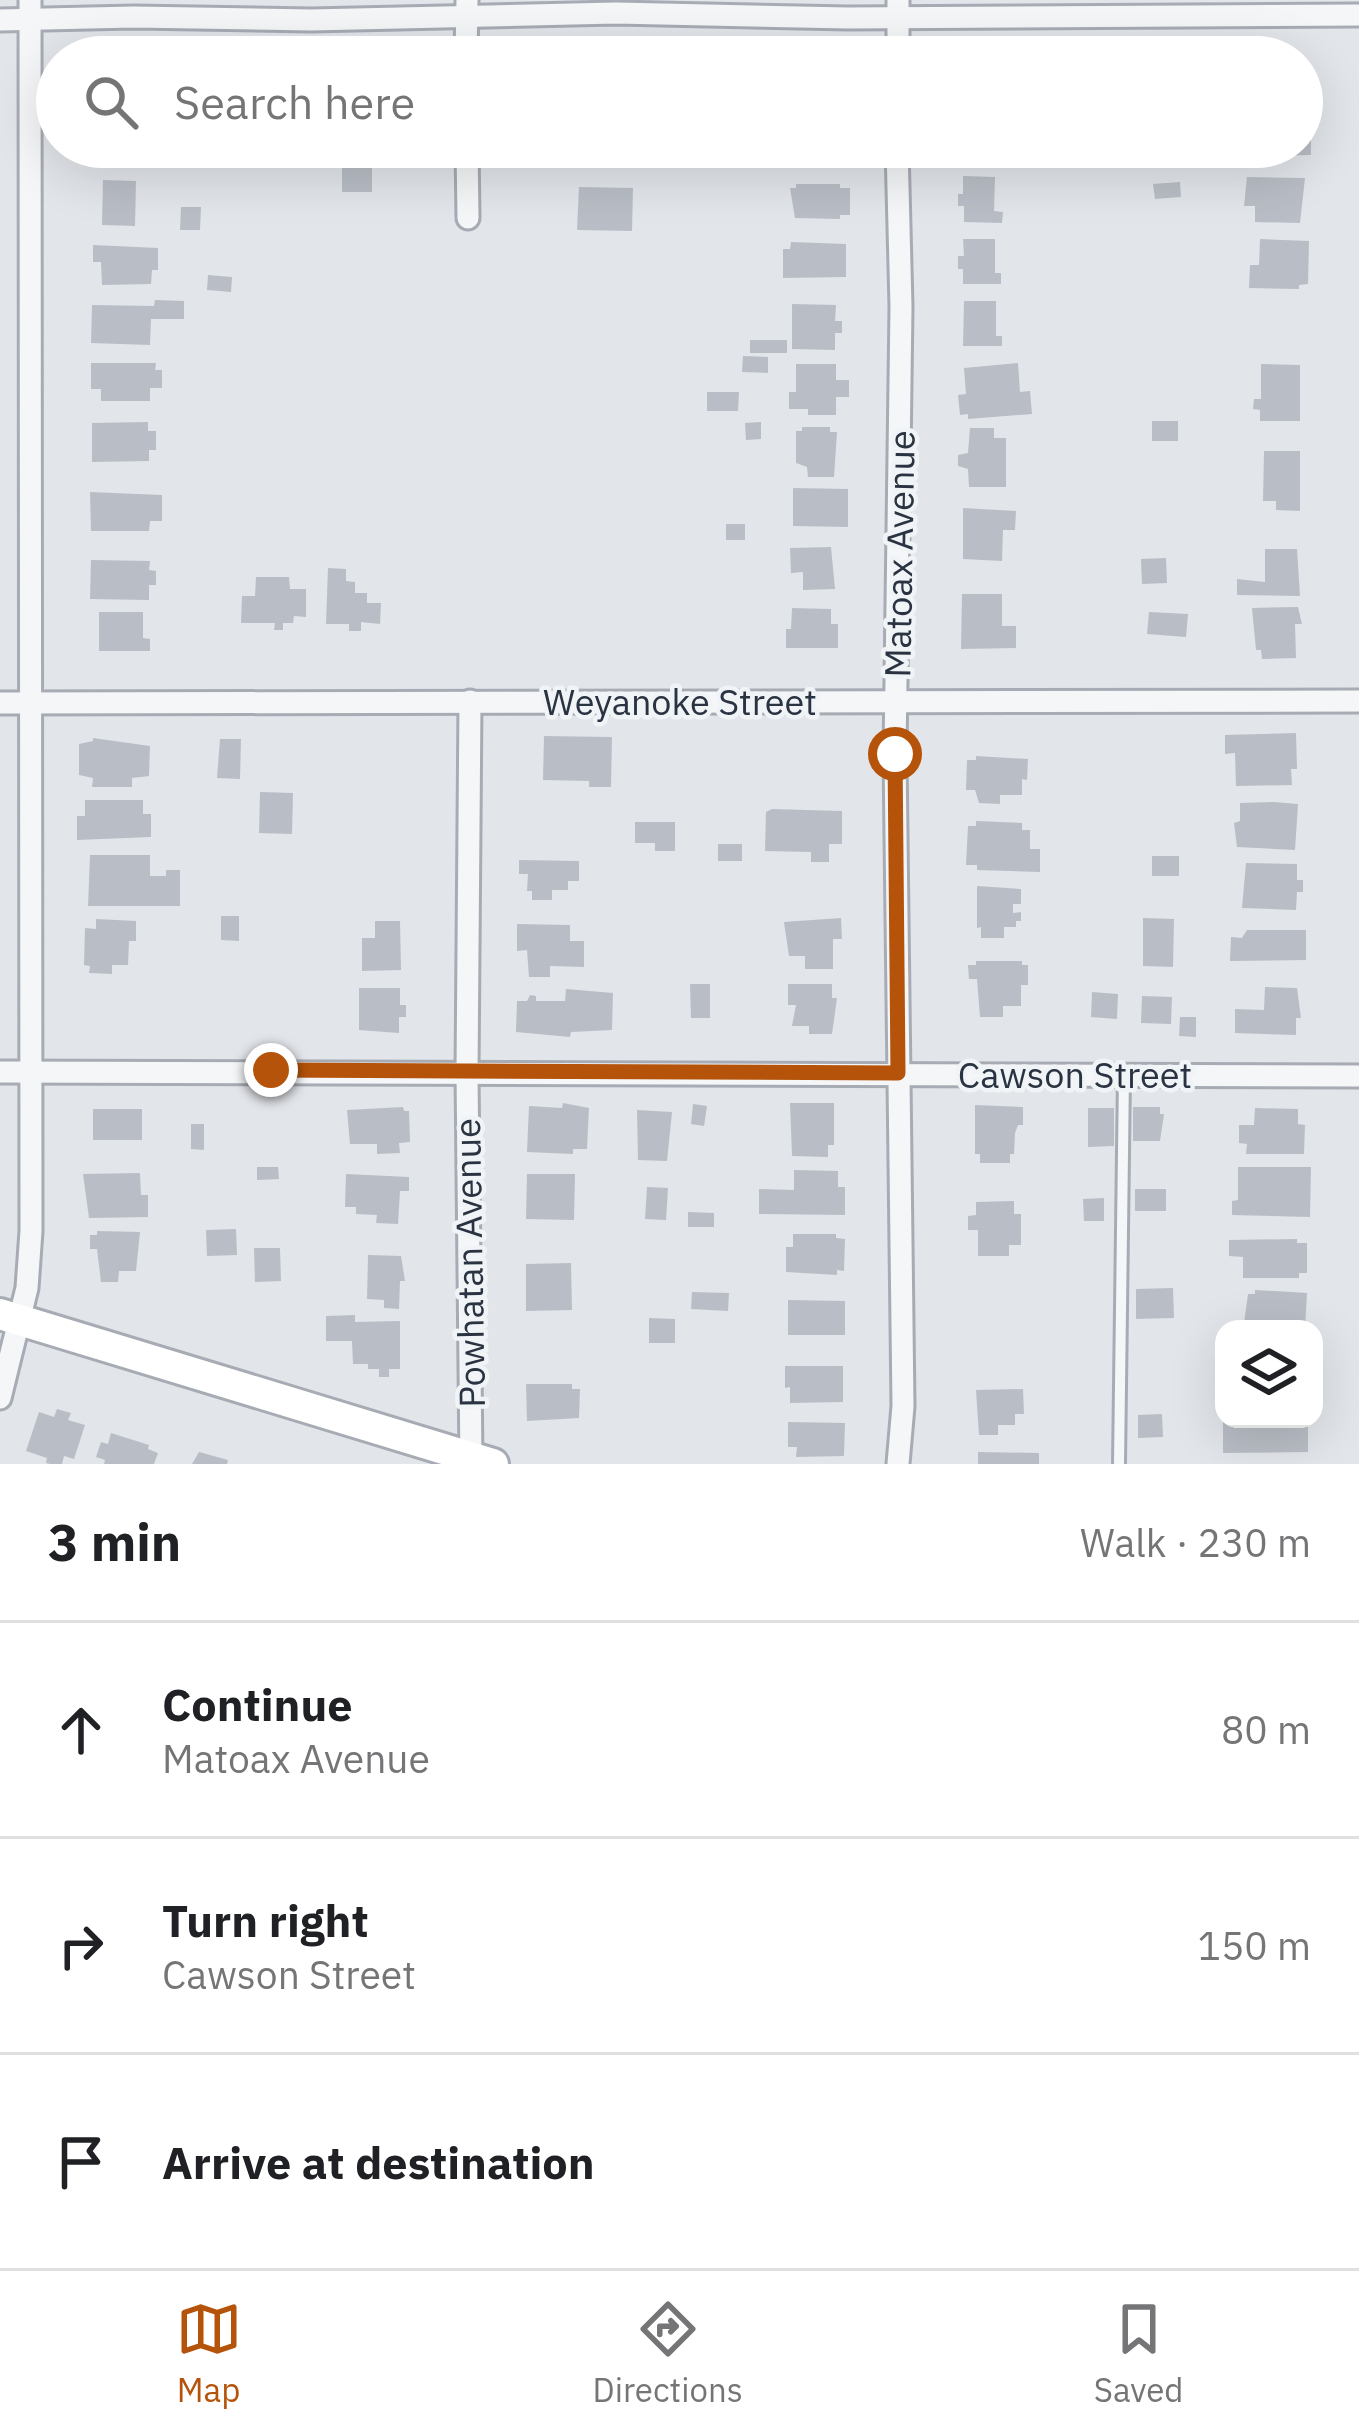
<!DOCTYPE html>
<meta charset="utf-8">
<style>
:root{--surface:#fff;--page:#f2f2f2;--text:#202124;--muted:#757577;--line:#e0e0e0;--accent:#b45309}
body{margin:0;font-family:"IBM Plex Sans",sans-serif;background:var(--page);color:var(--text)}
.controls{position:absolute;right:36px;bottom:36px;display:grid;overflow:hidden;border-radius:24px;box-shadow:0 12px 48px #0002}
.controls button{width:108px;height:108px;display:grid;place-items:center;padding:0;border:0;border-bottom:3px solid var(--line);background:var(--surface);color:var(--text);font:60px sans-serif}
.stop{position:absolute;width:36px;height:36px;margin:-27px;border:9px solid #b45309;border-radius:50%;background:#fff}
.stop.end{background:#b45309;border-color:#fff;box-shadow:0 3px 12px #0008}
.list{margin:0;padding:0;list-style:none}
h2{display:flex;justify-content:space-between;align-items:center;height:156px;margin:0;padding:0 48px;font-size:51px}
h2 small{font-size:39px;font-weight:400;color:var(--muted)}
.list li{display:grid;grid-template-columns:78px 1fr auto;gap:36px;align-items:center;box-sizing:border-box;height:216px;padding:0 48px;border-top:3px solid var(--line)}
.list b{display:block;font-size:45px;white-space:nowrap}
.list p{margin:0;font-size:39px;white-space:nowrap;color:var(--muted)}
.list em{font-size:39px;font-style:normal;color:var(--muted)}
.icon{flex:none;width:66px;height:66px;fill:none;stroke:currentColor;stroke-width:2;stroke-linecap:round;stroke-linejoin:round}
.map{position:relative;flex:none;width:1359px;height:1464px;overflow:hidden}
.search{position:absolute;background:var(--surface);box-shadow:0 12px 48px #0002;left:36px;right:36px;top:36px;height:132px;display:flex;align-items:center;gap:30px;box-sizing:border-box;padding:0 42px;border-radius:66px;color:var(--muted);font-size:45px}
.sheet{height:804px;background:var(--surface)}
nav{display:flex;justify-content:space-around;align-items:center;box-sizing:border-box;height:168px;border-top:3px solid var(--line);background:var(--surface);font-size:33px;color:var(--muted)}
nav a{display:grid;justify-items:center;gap:6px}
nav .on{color:var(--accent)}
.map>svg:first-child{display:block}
.building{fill:#b9bec6}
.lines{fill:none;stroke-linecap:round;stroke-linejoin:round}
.lane-casing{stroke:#a7acb4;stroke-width:16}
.street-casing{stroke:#a7acb4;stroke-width:27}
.secondary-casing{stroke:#a7acb4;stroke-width:36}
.lane{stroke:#f5f6f8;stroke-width:10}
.street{stroke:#f5f6f8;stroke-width:21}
.secondary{stroke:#fff;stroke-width:30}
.route{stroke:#b45309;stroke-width:15}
.labels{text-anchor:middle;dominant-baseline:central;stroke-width:9;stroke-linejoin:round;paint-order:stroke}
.street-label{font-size:36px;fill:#2a3341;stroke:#f1f4f7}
</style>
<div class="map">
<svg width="1359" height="1464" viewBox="0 0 1359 1464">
<rect width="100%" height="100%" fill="#e2e5ea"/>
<g class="building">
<polygon points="1302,116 1311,116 1311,155 1256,156 1256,147 1302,147"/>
<polygon points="108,147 155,147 155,155 108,154"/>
<polygon points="372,147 372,192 342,192 342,158 334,159 334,148"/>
<polygon points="794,147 849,147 848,154 839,154 838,158 793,155"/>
<polygon points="951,147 1016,147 1016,152 951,154"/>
<polygon points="963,176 995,177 994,211 1003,212 1002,223 964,222 964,206 958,206 958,194 963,194"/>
<polygon points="1247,177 1305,178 1300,223 1255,222 1255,206 1244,206"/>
<polygon points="103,180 136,181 135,226 102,225"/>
<polygon points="1180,182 1181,197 1155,199 1153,184"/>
<polygon points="796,184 840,184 840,188 850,188 850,215 840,215 840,219 795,218 790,188 796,188"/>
<polygon points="579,187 633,188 632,231 577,230"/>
<polygon points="181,207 201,207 200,230 180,230"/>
<polygon points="963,239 995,239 995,273 1001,273 1001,284 963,284 963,269 958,269 958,256 964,256"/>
<polygon points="1260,239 1309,241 1308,284 1299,285 1299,289 1249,288 1250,265 1259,265"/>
<polygon points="791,242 846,244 846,277 783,278 783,249 790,249"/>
<polygon points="93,245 158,248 158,270 152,270 151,284 102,285 101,262 93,262"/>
<polygon points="208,275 232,277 231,292 207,290"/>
<polygon points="155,300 184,301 184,319 151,319 150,345 91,343 92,305 154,306"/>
<polygon points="964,301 996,301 996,336 1002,336 1002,346 963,346"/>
<polygon points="792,304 836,305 835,321 842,321 842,333 835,333 835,350 792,349"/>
<rect x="750" y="340" width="37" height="13"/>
<polygon points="743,356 768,357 768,373 742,372"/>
<polygon points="91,363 156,363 155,370 162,370 162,388 150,388 150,401 101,401 101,389 91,389"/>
<polygon points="1018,363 1020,392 1030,391 1032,414 968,419 968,414 960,415 958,395 966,394 964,368"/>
<polygon points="796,364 836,364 836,380 849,380 849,397 836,397 836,415 808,415 808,409 789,409 789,392 796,392"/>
<polygon points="1261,364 1300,365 1300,421 1260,421 1260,410 1253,409 1254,399 1261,399"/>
<polygon points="707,392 739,392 738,411 707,411"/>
<rect x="1152" y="421" width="26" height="20"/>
<polygon points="148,422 148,431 156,431 156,450 149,450 149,461 92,462 92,423"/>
<polygon points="761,422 761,439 746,440 745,423"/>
<polygon points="802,427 830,427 830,432 837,432 834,477 808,477 807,467 796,463 796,431 802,431"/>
<polygon points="970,428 994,428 994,438 1006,438 1006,487 969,487 968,469 958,466 958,455 968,453"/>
<polygon points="1264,451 1300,451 1300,511 1276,510 1276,501 1263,501"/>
<polygon points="793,488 848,489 848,527 793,526"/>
<polygon points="90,492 162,495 162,521 150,521 149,531 91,531"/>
<polygon points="963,508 1016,511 1015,530 1003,530 1002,561 963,559"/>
<rect x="726" y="524" width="19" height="16"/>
<polygon points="831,547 835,589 803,590 803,572 791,573 790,548"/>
<polygon points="1265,549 1297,549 1300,596 1237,595 1237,579 1265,582"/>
<polygon points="1166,558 1167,583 1142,584 1141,559"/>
<polygon points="91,560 150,561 149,570 156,571 156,585 149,585 149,600 90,599"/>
<polygon points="328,568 346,569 346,581 355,582 355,593 367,593 367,603 381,603 380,624 361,622 361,631 349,631 349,624 326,624"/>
<polygon points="256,577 289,577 290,589 306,589 306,617 294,616 293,623 283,623 283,630 274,630 275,623 241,623 242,596 255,596"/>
<polygon points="962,594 1002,594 1002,626 1016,626 1016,648 961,649"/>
<polygon points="1298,607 1302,624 1295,624 1296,658 1262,659 1261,650 1256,650 1252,608"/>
<polygon points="792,608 831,609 831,624 838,624 838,648 786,648 786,629 791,629"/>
<polygon points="99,612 143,612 143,638 150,639 150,651 99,651"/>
<polygon points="1149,612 1188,614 1186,637 1147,634"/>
<polygon points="1296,733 1297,769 1291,769 1292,785 1236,786 1235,753 1225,754 1225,735"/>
<polygon points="544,736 612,737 611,787 589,787 589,781 543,780"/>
<polygon points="93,738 150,746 149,776 132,778 132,787 92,787 93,778 79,775 79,744 93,741"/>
<polygon points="220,739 241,739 240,779 217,778"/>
<polygon points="976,756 1028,759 1027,780 1022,779 1022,795 1000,795 1000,804 979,803 975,790 966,790 967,760 976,760"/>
<polygon points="260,792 293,793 292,834 259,833"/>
<polygon points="85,800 143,800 143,814 151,814 151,837 77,840 77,816 85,816"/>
<polygon points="1274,802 1298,804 1295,850 1237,847 1234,823 1240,821 1240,803"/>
<polygon points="772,809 842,811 842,844 829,844 829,862 811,862 811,852 765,851 766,812"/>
<polygon points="976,821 1022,823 1022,830 1030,830 1030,849 1040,849 1040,872 977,870 977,865 966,865 968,826 976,826"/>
<polygon points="635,822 675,822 675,851 655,851 655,843 635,843"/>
<rect x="718" y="844" width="24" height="17"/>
<polygon points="90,855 150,855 150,876 166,876 166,870 180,870 180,906 88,906"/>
<rect x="1152" y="856" width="27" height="20"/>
<polygon points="519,860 579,861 579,881 568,881 568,890 552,890 552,900 532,900 532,891 527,891 528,874 519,874"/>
<polygon points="1246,863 1297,864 1297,880 1303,880 1303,892 1297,892 1296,910 1242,908"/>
<polygon points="977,886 1021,889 1021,904 1013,904 1013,913 1021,912 1021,921 1016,921 1016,927 1004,927 1004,938 981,938 981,927 977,928"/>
<polygon points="221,916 239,916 239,941 221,940"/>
<polygon points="841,918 842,939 833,939 833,969 805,969 805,956 789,956 784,922"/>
<polygon points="1143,918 1174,919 1173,967 1143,966"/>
<polygon points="96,919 136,921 136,941 129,941 128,965 112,965 112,974 89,973 90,966 84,965 85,928 96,929"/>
<polygon points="375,921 400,921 401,970 362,971 362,938 375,938"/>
<polygon points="517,924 570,925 570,941 584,941 584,967 550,966 550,977 529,977 527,950 517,951"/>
<polygon points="1247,930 1306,930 1306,960 1230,961 1231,937 1242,938"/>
<polygon points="976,961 1022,961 1022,965 1028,965 1028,985 1021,985 1021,1006 1003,1006 1003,1017 980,1017 977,979 969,979 968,965 976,965"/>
<polygon points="690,984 710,984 710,1018 691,1018"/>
<polygon points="788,984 832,984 832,998 837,998 832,1034 809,1034 809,1026 792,1026 796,1005 788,1005"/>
<polygon points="1265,987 1297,988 1301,1018 1296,1018 1296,1035 1235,1033 1235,1009 1264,1010"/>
<polygon points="359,988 400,988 400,1005 406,1005 406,1017 399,1017 399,1033 359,1030"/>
<polygon points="566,989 613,993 612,1030 571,1032 570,1037 516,1032 517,1001 527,1001 530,995 536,996 536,1001 565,1001"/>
<polygon points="1092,992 1118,994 1117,1019 1091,1017"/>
<polygon points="1142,996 1172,997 1171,1024 1141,1023"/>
<polygon points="1180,1017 1196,1017 1196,1037 1179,1036"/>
<polygon points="563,1103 589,1108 587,1149 573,1149 573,1154 527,1152 529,1106 562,1108"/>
<polygon points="790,1103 834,1103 834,1145 828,1145 828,1157 792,1156"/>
<polygon points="693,1104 707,1106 704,1126 691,1124"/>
<polygon points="975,1105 1023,1107 1023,1125 1018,1125 1015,1133 1014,1154 1010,1154 1010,1163 980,1163 980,1154 975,1154"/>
<polygon points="403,1107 404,1111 409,1111 410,1142 399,1143 400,1153 377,1154 377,1144 350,1144 347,1110"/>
<polygon points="1133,1107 1160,1107 1160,1114 1164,1114 1160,1141 1133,1141"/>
<polygon points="1088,1108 1114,1108 1114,1146 1088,1147"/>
<polygon points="1255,1108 1298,1109 1298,1124 1305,1125 1304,1154 1246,1154 1247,1144 1239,1143 1239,1125 1254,1125"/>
<rect x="93" y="1109" width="49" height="31"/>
<polygon points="637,1110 672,1112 667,1161 638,1160"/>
<polygon points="191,1124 204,1124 204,1150 191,1149"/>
<polygon points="257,1167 278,1167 279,1179 257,1180"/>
<polygon points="1238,1167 1311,1167 1310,1217 1232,1215 1232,1201 1238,1200"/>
<polygon points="794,1170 838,1171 838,1187 845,1187 845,1215 759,1214 759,1189 794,1190"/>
<polygon points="140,1173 141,1195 148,1195 148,1217 89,1218 83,1174"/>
<polygon points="346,1174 409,1177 409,1191 400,1191 398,1224 376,1223 377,1215 356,1214 356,1207 345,1207"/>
<polygon points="527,1174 575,1174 574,1220 526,1219"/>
<polygon points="647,1187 668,1188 666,1220 645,1219"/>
<rect x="1135" y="1189" width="31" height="22"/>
<polygon points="1104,1198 1104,1221 1084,1221 1083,1199"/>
<polygon points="1014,1201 1014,1214 1021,1214 1021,1245 1009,1245 1009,1256 978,1256 978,1230 968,1230 968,1216 976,1215 976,1202"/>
<polygon points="688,1212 714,1213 714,1227 688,1227"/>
<polygon points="236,1229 237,1255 207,1256 206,1230"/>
<polygon points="97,1231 140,1232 136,1271 119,1271 118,1282 101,1282 97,1249 90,1249 90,1235 97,1235"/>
<polygon points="793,1234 836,1234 836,1238 845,1239 844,1271 837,1270 837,1275 786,1272 786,1247 793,1247"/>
<polygon points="1297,1239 1297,1243 1307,1243 1307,1273 1299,1273 1299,1278 1243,1278 1243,1257 1229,1256 1229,1240"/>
<polygon points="254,1248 280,1248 281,1281 255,1282"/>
<polygon points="368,1255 401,1256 405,1281 400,1281 399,1309 384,1308 384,1300 367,1299"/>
<polygon points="571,1263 572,1310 526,1311 526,1264"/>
<polygon points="1173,1288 1174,1318 1136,1319 1136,1289"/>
<polygon points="1255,1290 1307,1293 1305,1329 1256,1329 1256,1324 1244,1323 1248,1294 1255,1294"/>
<polygon points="692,1292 729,1293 728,1311 691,1309"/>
<polygon points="788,1300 845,1301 845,1335 788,1335"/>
<polygon points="355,1315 355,1322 400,1321 400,1369 389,1369 389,1377 379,1377 379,1369 368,1369 368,1364 353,1364 352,1341 326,1341 326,1316"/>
<polygon points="649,1318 675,1319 675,1343 649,1343"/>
<polygon points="785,1366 843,1366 843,1402 790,1403 790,1387 785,1388"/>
<polygon points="526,1384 572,1384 572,1389 580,1389 579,1418 527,1421"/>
<polygon points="1023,1389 1024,1414 1015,1414 1015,1425 998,1425 998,1435 979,1435 976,1390"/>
<polygon points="57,1409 71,1413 68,1420 85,1425 74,1459 64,1456 62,1464 50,1464 46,1463 47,1458 26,1451 39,1412 54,1417"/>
<polygon points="1162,1414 1163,1437 1138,1438 1138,1415"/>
<polygon points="1223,1419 1308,1419 1308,1452 1223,1453"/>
<polygon points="788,1422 845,1423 844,1456 796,1457 797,1447 788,1447"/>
<polygon points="111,1433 149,1445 148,1449 158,1453 154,1464 104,1464 105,1460 96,1457 101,1442 108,1444"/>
<polygon points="199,1452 228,1460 227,1464 192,1464"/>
<polygon points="978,1452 1039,1453 1039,1464 978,1464"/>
</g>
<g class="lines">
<defs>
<polyline id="lane" points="1119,1464 1124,1075"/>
<g id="street">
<polyline points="0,20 134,17 311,20 616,13 848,18 1359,15"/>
<polyline points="466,57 467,0"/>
<polyline points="898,57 898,0"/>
<polyline points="467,147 468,218"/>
<polyline points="897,147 901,307 895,754 903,1406 898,1464"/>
<polyline points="470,701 467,1073 471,1464"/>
<polyline points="0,703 1359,701"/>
<polyline points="0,1072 1359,1076"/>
<polyline points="0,1398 27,1288 31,1231 30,0"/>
</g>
<polyline id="secondary" points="0,1314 493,1464"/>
</defs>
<use href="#lane" class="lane-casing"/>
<use href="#street" class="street-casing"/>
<use href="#secondary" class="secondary-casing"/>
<use href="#lane" class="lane"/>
<use href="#street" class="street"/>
<use href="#secondary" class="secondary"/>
</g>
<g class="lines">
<polyline class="route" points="271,1070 898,1073 895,754"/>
</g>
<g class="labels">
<g class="street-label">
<text transform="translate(899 554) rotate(-89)">Matoax Avenue</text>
<text x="680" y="701">Weyanoke Street</text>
<text x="1075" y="1074">Cawson Street</text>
<text transform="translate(469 1263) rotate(-91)">Powhatan Avenue</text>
</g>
</g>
</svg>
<div class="controls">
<button><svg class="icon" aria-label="layers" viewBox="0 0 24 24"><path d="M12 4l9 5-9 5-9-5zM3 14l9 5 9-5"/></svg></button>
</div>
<div class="stop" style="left:895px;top:754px"></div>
<div class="stop end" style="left:271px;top:1070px"></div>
<div class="search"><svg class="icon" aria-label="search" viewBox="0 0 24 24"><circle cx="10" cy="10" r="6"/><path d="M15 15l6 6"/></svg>Search here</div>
</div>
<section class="sheet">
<h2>3 min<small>Walk · 230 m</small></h2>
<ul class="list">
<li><svg class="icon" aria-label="ahead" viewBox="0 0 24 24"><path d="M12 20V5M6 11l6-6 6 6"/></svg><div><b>Continue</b><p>Matoax Avenue</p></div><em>80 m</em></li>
<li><svg class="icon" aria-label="right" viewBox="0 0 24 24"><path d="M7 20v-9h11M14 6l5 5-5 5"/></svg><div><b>Turn right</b><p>Cawson Street</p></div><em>150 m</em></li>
<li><svg class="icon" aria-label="arrive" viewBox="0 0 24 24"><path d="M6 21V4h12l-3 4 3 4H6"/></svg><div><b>Arrive at destination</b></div></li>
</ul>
</section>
<nav>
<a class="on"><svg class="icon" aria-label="map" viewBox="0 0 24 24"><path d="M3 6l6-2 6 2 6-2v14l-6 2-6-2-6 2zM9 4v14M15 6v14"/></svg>Map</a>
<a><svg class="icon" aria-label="directions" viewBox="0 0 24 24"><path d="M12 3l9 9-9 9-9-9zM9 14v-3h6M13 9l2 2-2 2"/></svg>Directions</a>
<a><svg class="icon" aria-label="saved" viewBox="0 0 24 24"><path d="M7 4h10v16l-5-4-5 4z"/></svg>Saved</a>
</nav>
